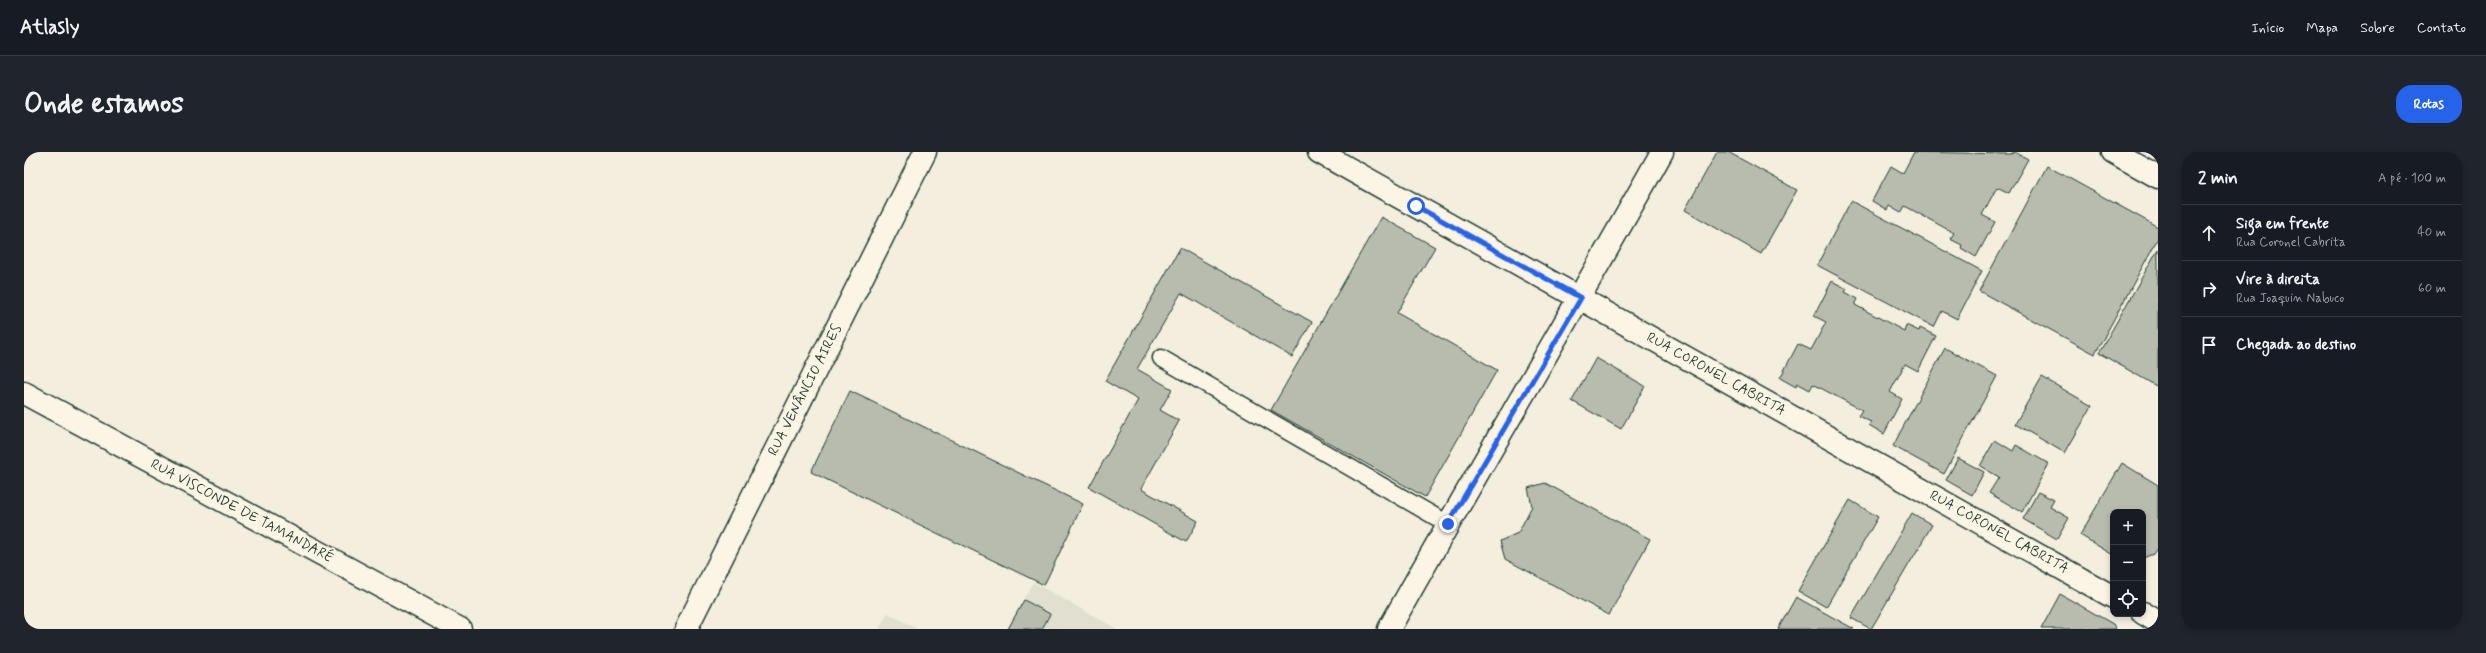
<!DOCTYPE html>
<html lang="pt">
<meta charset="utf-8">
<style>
:root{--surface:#171b24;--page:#20242c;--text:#f1f3f6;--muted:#9ea1a6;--line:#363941;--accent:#2563eb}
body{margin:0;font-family:Mynerve,sans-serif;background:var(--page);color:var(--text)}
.controls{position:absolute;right:12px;bottom:12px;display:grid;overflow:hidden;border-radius:8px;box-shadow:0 2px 6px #0003}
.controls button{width:36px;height:36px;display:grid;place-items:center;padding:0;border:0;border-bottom:1px solid var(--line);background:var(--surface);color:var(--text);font:20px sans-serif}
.stop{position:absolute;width:12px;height:12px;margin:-9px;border:3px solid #2563eb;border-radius:50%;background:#fff}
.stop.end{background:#2563eb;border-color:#fff;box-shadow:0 1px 4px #0008}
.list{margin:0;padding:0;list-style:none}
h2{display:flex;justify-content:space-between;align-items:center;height:52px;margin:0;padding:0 16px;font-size:17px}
h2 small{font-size:13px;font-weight:400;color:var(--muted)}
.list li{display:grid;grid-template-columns:26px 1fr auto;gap:12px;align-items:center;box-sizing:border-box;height:56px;padding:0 16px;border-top:1px solid var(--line)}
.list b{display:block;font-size:15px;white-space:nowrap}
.list p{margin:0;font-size:13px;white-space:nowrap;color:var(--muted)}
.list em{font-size:13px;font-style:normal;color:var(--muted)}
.icon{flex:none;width:22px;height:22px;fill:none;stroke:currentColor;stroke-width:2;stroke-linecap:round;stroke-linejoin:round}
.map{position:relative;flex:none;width:2134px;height:477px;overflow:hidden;border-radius:16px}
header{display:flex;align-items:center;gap:24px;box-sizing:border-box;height:56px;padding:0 20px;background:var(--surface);border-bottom:1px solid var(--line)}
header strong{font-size:19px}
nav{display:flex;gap:22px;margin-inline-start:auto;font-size:14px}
.intro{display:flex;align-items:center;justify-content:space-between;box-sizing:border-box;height:96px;padding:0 24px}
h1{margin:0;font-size:28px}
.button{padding:10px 18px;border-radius:16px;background:var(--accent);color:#fff;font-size:14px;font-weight:700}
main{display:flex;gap:24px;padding:0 24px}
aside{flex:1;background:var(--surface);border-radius:16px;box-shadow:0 2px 6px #0003}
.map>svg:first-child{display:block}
.built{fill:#e1dfd0}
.building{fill:#b8bcae;stroke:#1f3d34}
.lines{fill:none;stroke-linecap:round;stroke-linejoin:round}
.service-casing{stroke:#1f3d34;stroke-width:19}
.minor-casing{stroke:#1f3d34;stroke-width:25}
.tertiary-casing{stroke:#1f3d34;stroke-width:25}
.service{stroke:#fcf5e5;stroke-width:16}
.minor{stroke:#fcf5e5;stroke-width:22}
.tertiary{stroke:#fcf5e5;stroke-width:22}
.route{stroke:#2563eb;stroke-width:5}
.labels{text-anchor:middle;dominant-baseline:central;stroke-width:3.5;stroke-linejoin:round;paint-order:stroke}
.street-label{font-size:14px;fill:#1f3d34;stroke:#fcf5e5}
</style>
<header>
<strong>Atlasly</strong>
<nav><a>Início</a><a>Mapa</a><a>Sobre</a><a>Contato</a></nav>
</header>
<div class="intro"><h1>Onde estamos</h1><a class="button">Rotas</a></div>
<main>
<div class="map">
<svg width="2134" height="477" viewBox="0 0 2134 477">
<rect width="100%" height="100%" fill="#f3eede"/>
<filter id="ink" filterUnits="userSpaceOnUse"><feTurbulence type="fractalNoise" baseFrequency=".025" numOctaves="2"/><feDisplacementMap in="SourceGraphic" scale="8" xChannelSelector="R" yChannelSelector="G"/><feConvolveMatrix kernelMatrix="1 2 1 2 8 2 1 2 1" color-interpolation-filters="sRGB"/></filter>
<g filter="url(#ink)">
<g class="built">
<polygon points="1009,430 1093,477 983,477"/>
<polygon points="864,461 893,477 855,477"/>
</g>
<g class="building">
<polygon points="1693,0 1704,0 1773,38 1737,102 1661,58"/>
<polygon points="1890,0 1986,2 1991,0 2004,7 1985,41 1973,35 1958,63 1971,70 1952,105 1937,96 1938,93 1926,87 1930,81 1881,54 1877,61 1865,54 1863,58 1848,49 1867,14 1879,21"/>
<polygon points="2023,14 2134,75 2134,86 2071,202 1955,139"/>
<polygon points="1827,49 1958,119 1933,167 1918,159 1910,175 1793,113"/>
<polygon points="1357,65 1411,95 1373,161 1473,218 1401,345 1247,258"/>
<polygon points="1156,96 1288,170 1268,205 1157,141 1113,217 1148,237 1136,258 1155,269 1117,337 1174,369 1162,390 1065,335 1114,248 1081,229"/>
<polygon points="2134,97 2134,235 2075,201"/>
<polygon points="1808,129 1823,137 1821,140 1834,147 1831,153 1880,179 1882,173 1895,179 1896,176 1912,184 1894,219 1881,212 1866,240 1878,247 1860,282 1845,273 1847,270 1834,264 1838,258 1789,232 1786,238 1773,231 1772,235 1756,226 1774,192 1787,198 1802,170 1790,164"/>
<polygon points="1921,196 1973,224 1920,322 1869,294"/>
<polygon points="1572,206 1621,234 1597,277 1548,249"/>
<polygon points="2018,225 2068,254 2041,301 1991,272"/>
<polygon points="826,239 1059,352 1020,433 787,320"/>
<polygon points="1971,288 1989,299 1992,293 2025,312 1998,360 1965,341 1975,325 1956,314"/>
<polygon points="1934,306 1960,320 1948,343 1922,328"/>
<polygon points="2098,311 2134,333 2134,395 2129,402 2119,406 2119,360 2089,360 2089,403 2056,383"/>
<polygon points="1521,331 1626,387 1585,463 1481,407 1476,389 1494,381 1508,354 1504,336"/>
<polygon points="2014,340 2030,348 2026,355 2045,366 2033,387 1999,367"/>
<polygon points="1826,348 1854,365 1802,455 1774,439"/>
<polygon points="1888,361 1908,373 1847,477 1827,466"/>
<polygon points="2036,442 2089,472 2092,477 2017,477"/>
<polygon points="1772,445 1830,477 1754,477"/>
<polygon points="1000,448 1026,462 1018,477 984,477"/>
</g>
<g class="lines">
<defs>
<polyline id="service" points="1137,206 1424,372"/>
<g id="minor">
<polyline points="1295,0 2089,445"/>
<polyline points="2089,0 2134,25"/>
<polyline points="0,241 436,477"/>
<polyline points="2119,461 2134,470"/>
</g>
<g id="tertiary">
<polyline points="662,477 901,0"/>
<path d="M1365,477C1454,317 1549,160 1638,0"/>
</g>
</defs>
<use href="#service" class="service-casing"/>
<use href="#minor" class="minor-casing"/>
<use href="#tertiary" class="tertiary-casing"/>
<use href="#service" class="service"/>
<use href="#minor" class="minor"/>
<use href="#tertiary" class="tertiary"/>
</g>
</g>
<g class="lines" filter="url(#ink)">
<polyline class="route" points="1392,54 1557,146 1424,372"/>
</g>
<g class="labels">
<g class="street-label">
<text transform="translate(1692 222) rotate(29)">RUA CORONEL CABRITA</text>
<text transform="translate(781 238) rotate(-63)">RUA VENÂNCIO AIRES</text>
<text transform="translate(218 359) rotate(28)">RUA VISCONDE DE TAMANDARÉ</text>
<text transform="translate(1975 380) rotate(29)">RUA CORONEL CABRITA</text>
</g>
</g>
</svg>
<div class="controls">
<button>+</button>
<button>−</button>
<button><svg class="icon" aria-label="locate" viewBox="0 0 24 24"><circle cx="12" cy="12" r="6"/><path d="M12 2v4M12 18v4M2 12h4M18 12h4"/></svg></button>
</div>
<div class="stop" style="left:1392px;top:54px"></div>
<div class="stop end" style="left:1424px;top:372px"></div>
</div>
<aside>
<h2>2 min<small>A pé · 100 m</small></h2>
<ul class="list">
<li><svg class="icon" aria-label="ahead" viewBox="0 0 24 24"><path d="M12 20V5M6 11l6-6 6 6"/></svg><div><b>Siga em frente</b><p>Rua Coronel Cabrita</p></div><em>40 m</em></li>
<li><svg class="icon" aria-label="right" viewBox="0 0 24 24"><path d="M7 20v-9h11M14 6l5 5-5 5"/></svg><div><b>Vire à direita</b><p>Rua Joaquin Nabuco</p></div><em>60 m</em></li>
<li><svg class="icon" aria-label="arrive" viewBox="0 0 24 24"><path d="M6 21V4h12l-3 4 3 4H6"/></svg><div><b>Chegada ao destino</b></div></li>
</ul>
</aside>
</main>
